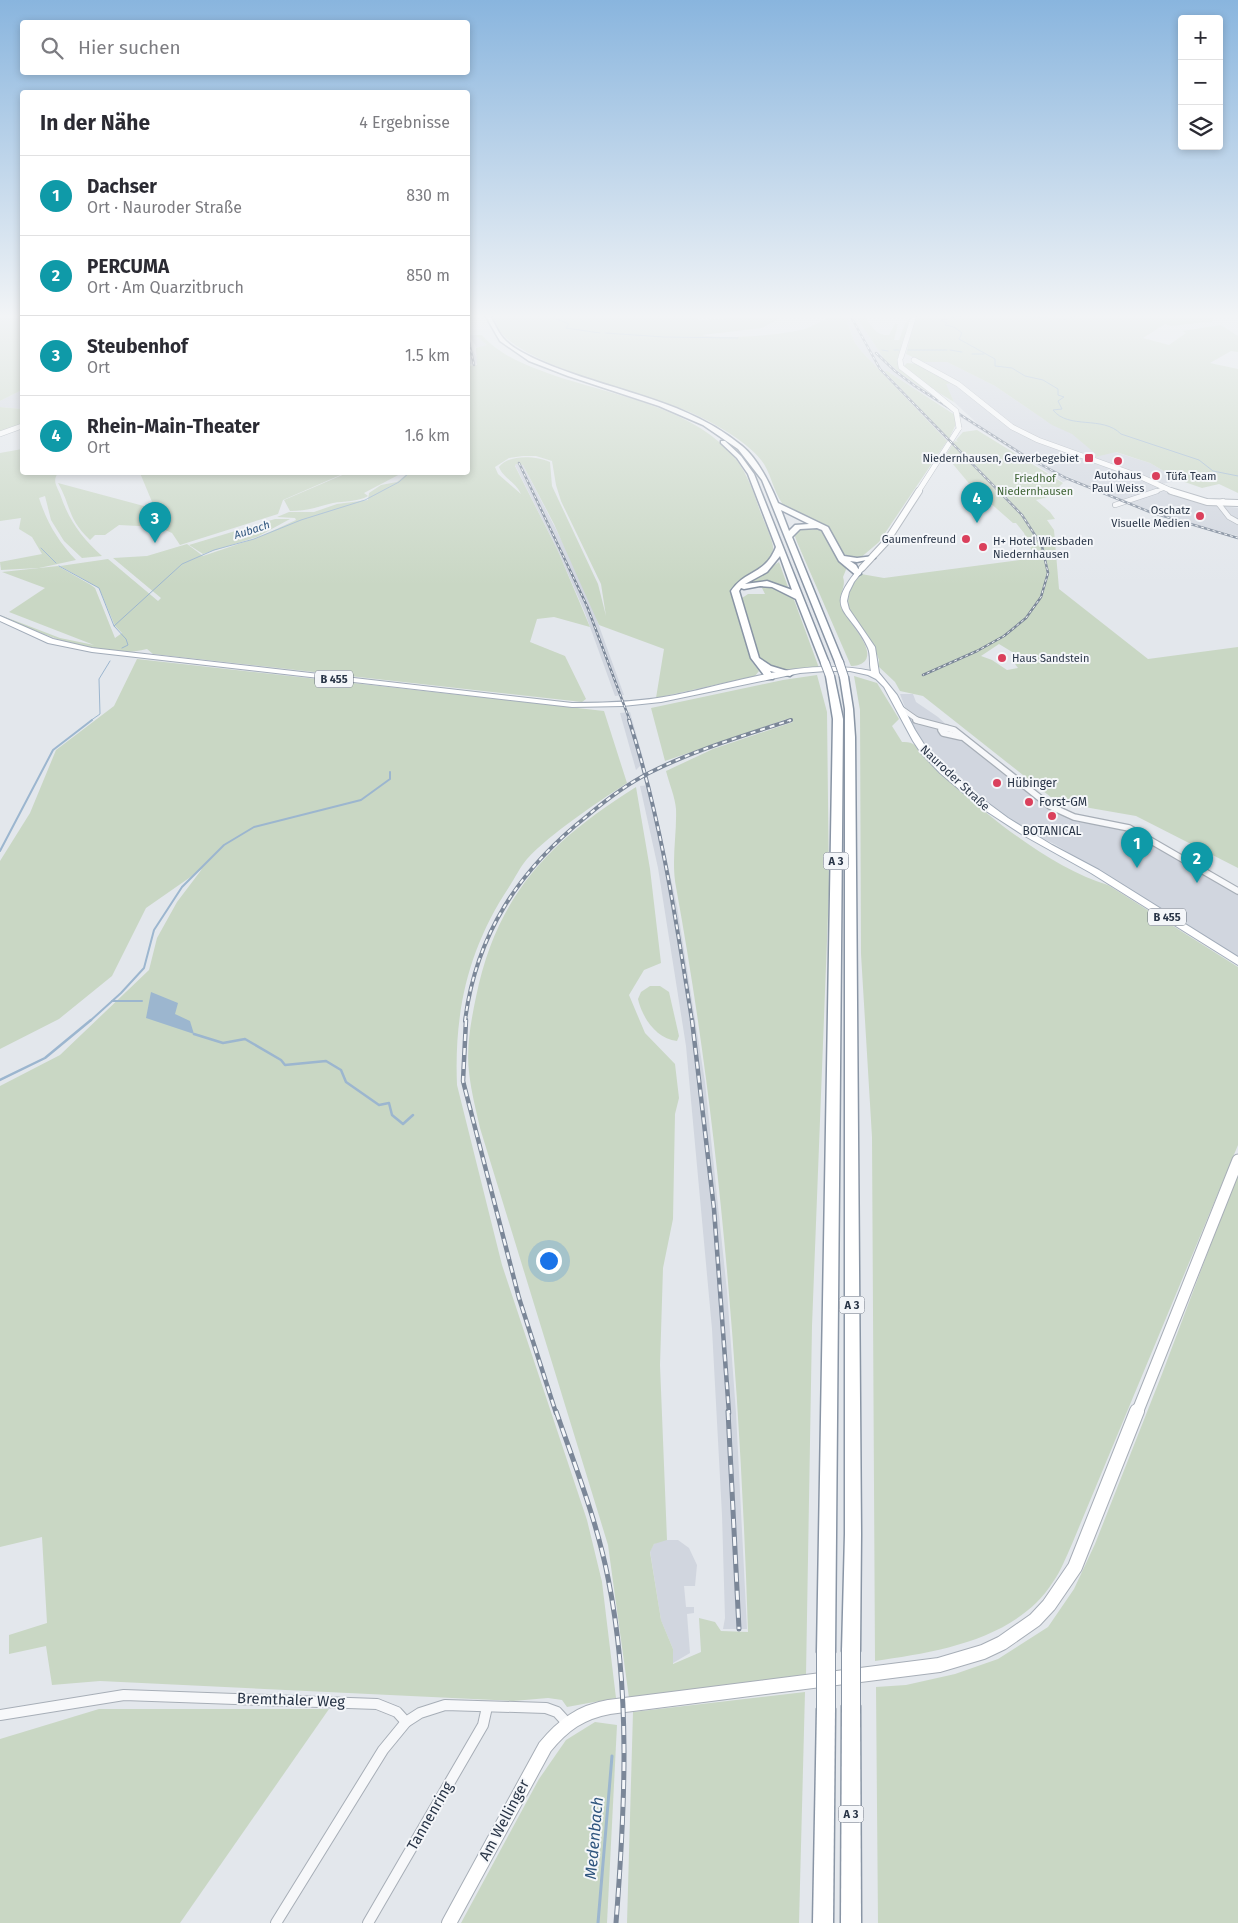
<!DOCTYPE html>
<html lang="de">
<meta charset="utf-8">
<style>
:root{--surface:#fff;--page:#f2f2f3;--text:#2b2b33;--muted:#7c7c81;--line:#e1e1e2;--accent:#7c3aed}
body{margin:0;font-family:"Fira Sans",sans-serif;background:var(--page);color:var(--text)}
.controls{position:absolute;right:15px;top:15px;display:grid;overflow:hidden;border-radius:5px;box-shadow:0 2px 8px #0003}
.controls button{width:45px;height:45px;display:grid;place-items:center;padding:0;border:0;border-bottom:1px solid var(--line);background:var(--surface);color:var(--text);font:25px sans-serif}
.you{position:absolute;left:548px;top:1260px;width:18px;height:18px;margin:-12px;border:4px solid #fff;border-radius:50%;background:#1a73e8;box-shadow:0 0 0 8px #1a73e833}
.badge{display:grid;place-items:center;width:32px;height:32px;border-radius:50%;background:var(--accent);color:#fff;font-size:16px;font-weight:700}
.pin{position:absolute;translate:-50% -41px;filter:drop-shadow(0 1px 2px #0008)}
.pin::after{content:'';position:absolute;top:26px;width:18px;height:15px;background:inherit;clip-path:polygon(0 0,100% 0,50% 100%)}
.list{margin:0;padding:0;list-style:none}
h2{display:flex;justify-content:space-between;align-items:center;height:65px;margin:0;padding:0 20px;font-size:21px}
h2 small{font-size:16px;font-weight:400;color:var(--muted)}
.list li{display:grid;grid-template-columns:32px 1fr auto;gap:15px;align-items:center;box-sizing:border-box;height:80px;padding:0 20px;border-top:1px solid var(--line)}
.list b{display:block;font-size:19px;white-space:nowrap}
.list p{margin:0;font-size:16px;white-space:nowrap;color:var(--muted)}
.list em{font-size:16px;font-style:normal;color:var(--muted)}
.icon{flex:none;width:28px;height:28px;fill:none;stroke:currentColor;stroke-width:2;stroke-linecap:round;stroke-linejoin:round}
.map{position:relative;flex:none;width:1238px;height:1923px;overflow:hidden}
.search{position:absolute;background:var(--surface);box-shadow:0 2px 8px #0003;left:20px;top:20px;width:450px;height:55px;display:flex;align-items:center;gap:12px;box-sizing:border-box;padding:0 18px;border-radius:5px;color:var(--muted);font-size:19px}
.panel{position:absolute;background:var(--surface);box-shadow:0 2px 8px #0003;left:20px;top:90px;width:450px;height:385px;border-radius:5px}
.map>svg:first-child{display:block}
.built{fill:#d1d6df}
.green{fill:#c9d7c4;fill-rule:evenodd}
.water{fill:#9cb6cf}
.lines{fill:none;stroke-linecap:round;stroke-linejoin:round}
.stream-far3{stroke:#9cb6cf;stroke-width:1}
.stream-far2{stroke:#9cb6cf;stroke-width:2}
.stream-far1{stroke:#9cb6cf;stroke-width:2.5}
.stream{stroke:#9cb6cf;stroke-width:3}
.street-far3-casing{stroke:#a7aeb7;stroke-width:4.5}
.street-far2-casing{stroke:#a7aeb7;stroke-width:6}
.street-far1-casing{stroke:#a7aeb7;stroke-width:8}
.street-casing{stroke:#a7aeb7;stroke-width:12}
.secondary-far3-casing{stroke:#a7aeb7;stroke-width:6}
.secondary-far2-casing{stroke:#a7aeb7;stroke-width:8}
.secondary-far1-casing{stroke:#a7aeb7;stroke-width:13}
.secondary-casing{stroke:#a7aeb7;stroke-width:16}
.primary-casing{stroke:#a2acb9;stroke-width:2}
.highway-casing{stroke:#8995a5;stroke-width:3}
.street-far3{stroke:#f7f8fa;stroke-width:3}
.street-far2{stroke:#f7f8fa;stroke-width:4.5}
.street-far1{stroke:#f7f8fa;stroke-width:5.5}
.street{stroke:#f7f8fa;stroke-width:10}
.secondary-far3{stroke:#fff;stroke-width:5}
.secondary-far2{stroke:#fff;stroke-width:6}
.secondary-far1{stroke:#fff;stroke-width:11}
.secondary{stroke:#fff;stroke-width:14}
.primary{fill:#fff;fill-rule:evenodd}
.highway{fill:#fff;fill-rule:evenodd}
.rail-far3-casing{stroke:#7b8798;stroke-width:2.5}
.rail-far2-casing{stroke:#7b8798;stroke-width:4}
.rail-far1-casing{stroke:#7b8798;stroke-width:4.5}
.rail-casing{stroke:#7b8798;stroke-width:5}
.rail-far3{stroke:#f4f6f9;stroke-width:1;stroke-dasharray:3;stroke-linecap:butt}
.rail-far2{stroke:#f4f6f9;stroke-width:2;stroke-dasharray:5;stroke-linecap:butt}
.rail-far1{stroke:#f4f6f9;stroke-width:2.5;stroke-dasharray:7;stroke-linecap:butt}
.rail{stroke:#f4f6f9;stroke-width:3;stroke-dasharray:9;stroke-linecap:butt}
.secondary-bridge-casing{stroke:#a7aeb7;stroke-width:6;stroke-linecap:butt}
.highway-bridge-far1-casing{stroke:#8995a5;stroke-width:10;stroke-linecap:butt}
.highway-bridge-casing{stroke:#8995a5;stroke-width:20;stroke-linecap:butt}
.secondary-bridge{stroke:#fff;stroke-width:5}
.highway-bridge-far1{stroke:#fff;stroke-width:8}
.highway-bridge{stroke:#fff;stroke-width:18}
.poi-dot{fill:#da405c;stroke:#f4f6f9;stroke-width:2}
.labels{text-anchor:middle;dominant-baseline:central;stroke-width:4;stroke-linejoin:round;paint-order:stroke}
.far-poi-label{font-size:11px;fill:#293547;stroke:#f4f6f9;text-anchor:end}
.far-park-label{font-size:11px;fill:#3f6435;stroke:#f4f6f9}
.far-water-label{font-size:11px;font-style:italic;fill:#2f557e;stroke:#f4f6f9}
.shield{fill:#f4f6f9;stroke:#666f7c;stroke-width:1}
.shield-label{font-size:11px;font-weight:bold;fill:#293547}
.street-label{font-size:12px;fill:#293547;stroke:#f4f6f9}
.poi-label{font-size:12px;fill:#293547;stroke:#f4f6f9;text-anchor:start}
.near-street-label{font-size:15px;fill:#293547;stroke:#f4f6f9}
.near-water-label{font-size:16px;font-style:italic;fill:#2f557e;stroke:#f4f6f9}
</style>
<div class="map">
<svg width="1238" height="1923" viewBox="0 0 1238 1923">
<rect width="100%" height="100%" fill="#e3e7ec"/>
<g class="built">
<polygon points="844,315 855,315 884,359 903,375 980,426 954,402 945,384 957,382 924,362 947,362 995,386 1045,420 1118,453 1150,463 1179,480 1158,485 1216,505 1238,508 1238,536 1167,517 1090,487 1067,476 1071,479 1063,482 887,371 947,437 947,441 862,352 855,343"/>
<polygon points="468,321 470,335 475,335 488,345 477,348 470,337 472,349 479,362 474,365 470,364 468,358"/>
<polygon points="22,390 22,409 0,407 0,401"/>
<polygon points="518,463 523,465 564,545 594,612 624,695 615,696 585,613 558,551 515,465"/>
<polygon points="900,694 913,694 916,702 938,717 972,748 1048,807 1072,819 1126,829 1238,893 1238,958 1056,845 1006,820 973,794 917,739"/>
<polygon points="630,712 644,762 636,770 620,713"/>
<polygon points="650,785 677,906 705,1082 727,1291 736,1413 747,1629 723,1629 725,1618 722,1515 712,1329 686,1046 658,868 640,786"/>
<polygon points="661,1540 678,1540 689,1548 697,1565 695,1586 684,1586 686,1607 694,1607 694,1613 687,1614 690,1653 673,1663 673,1649 661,1620 650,1551 654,1544"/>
</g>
<g class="green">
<polygon points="0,315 22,315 22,390 0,401"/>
<path d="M492,315H694L698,320L785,315L762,328L702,335C723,340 782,335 805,329C820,324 825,315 844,315L855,343L862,352L947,441L879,542L859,559C835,556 843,544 829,530C818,518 798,520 786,508C775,497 772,477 764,464C751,444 716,424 694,414C652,393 500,365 492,315Z"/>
<path d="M855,315H864C871,325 875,336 889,335L895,324H898L894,340H899L905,324L910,317L897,361L944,403L903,375L884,359Z"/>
<polygon points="916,315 1207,315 1215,321 1171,326 1165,324 1143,338 1169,345 1186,333 1182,331 1221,325 1238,336 1238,352 1231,351 1210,363 1238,369 1238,493 1219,484 1202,488 1179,480 1150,463 1116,452 1091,458 1097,455 1072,434 1052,425 995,386 947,362 924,362 906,354"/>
<path d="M475,335H482C500,356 528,366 553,375C611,395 684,405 729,451C745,467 753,490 760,511C764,522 771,535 773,546C775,567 746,581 732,592L752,662L759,671L755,676L656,698L664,649L599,625L554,524L523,465L516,464L515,466L558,551L590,627L554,617L537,619L530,642L565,656L586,699L582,702L153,654L147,649C103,661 40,634 0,615L60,638L94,645L9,612L45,588L2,572L58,566L91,585L95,588L115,638L122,633L115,626L99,588L60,566L108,559L158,601L161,598L113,558L147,556L187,544L203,556L259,537L296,520L295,518L277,517L289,512H314L337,504L368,500L369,493L381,485L397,482L408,473L468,472V366L477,365L476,348L487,345ZM523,456H536L552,461L556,485L561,501L601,584L606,616L598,584L552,486L550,462C536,456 509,454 499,467C503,478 516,482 521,494L498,474L495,467L509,458Z"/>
<polygon points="907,363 917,364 953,383 946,384 954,402 926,385 904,366"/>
<polygon points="884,371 887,371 955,415 955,426 949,439"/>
<polygon points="0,407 22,409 22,424 0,432"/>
<path d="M977,430L1063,483L1055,491L1063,493L1036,500L1050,512L1055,519L1047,520L1054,530L1059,589L1148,659L1238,647V868L1136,816L1090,808L1052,798L923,696L900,691L895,682L878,666L879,660L875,649L849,609C846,594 851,585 861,574L884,578L1035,558L1024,533L1016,523H1013L972,487L952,463L943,459L955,441L958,442L956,440L963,432ZM999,644L1027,661L1015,664L1018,668L1007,670L992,660L981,656Z"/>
<path d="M22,449V472L58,473C52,481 57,486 60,494C69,521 82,538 102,556L82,558L64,541L51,520L45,496L39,498C47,523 58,541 76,560L39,568L1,570L0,562L42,554L32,537L19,529L21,518L0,521V453Z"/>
<path d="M140,473V472L345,473L283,500L278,514L180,545L172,533L158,527L119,525L105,535H95L90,540C67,518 72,508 58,483L155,509Z"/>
<path d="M347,473H402L364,493L368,496C358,502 344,501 333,503C317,507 307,511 290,511L284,500Z"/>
<polygon points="275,519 290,519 257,537 203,554 189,545"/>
<path d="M806,526L821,529L847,567L843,577C847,587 837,596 841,607C846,620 876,648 865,661C861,665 856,666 851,666L797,542L794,534L795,531Z"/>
<polygon points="779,562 788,587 765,582 743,585"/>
<path d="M760,584H769L793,597L819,668C797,669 771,675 756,655L739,600L748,594H765Z"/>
<path d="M137,659L604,711L627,783C598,802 551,833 527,859C520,867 515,878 509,887C468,949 454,1012 457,1085L502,1265L587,1520L602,1582L616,1698L567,1707L562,1700L548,1698L513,1701L100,1681L52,1685L46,1646L9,1654V1635L47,1623L42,1537L0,1547V1086L60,1055L149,970L157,938L177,902L202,869L146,908L112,976L59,1019L0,1049V861L30,813L56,750L114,706Z"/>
<path d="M817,675L827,712L829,889L812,1326L806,1675L629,1698L608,1545L480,1128C476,1110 471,1091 469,1072C466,1048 471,1021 476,997C497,894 550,841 636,787L650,869L661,963L644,970L629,995L645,1033L675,1064L679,1098L675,1114L673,1219L663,1268L660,1365L667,1540L654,1544L650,1552L661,1620L673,1649V1664L701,1652L699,1618L715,1622L721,1631L748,1632C740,1382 721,1133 676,887C671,860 677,835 676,809C675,797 669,783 666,771L713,749L793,722L787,719L665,761L651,708L783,680Z"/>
<path d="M854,676L877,683L899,719L892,726L902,742C905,742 910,742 913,744C921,747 950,782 959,790C998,824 1058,871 1108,885L1238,967V1145L1072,1544C1066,1557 1061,1571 1053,1582C1016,1640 937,1652 875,1661L872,1137L861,954L860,710Z"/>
<path d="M650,986H660L669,992L679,1036L677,1041C656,1039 642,1017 638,999L641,992Z"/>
<polygon points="1238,1172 1238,1923 878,1923 876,1687 906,1685 955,1674 998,1659 1048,1627 1074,1589 1095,1544 1162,1374"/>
<polygon points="805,1692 799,1923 627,1923 633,1712"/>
<polygon points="99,1709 329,1709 180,1923 0,1923 0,1739"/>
<polygon points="595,1722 617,1725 607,1923 461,1923 539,1779 566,1740"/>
</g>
<polygon class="water" points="151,992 178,1003 175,1014 190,1021 194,1034 146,1018"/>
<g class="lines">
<g class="stream-far3">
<path d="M966,315L941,320L947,323L945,325L954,327L962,333L959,339L995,359V366L1012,368L1025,376L1043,380L1058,389V395L1064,397L1058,401L1062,409L1053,410C1069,430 1102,415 1121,434L1199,460L1213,471L1238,476"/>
<polyline points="1020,315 1029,317"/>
<polyline points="552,317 569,324 566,328 600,333"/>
<polyline points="1031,317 1066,319 1080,315"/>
<polyline points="605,333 664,337 738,338"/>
<polyline points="882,350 888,351"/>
<polyline points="894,350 899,350"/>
<polyline points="908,350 947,350"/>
<polyline points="950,350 962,352"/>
<polyline points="972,354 984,354"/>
<polyline points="41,548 56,563"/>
<polyline points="59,566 99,588 114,626"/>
<polyline points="122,648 128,645 126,639 114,626 182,564 214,550 254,539 301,520 365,500 399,482 410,472"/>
<polyline points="90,721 100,714 99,679 110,661"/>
</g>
<g class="stream-far2">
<polyline points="0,851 53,750 92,720"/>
<polyline points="112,1001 142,1001"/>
<polyline points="90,1021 121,993 144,968 154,930 182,887 224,845 254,827 361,800 390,779 390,772"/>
</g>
<g class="stream-far1">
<polyline points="194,1034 223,1043 245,1039 281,1060 285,1065 326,1061 341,1070 346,1082 379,1105 389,1103 392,1115 403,1124 413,1115"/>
<polyline points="0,1080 45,1058 91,1020"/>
</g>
<polyline class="stream" points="598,1923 612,1756"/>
<defs>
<polyline id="street-far3" points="1154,492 1165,488"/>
<g id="street-far2">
<polyline points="1223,501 1218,503 1229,517 1238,522"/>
<polyline points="1115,505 1157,491"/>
<polyline points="902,709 919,721"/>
</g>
<g id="street-far1">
<polyline points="916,720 954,730 1050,806 1074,817 1129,828 1238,891"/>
<polyline points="946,728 941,730 943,733 961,737"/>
</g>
<g id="street">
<polyline points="0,1715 124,1695 377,1704 397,1712 406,1722"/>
<polyline points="276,1923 383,1750 406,1722 420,1713 445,1705 546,1708 557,1712 567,1723"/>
<polyline points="368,1923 483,1725 487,1707"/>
</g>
<g id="secondary-far3">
<polyline points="901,357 914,315"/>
<polyline points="900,360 901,367 933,392"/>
<polyline points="914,360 958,384 1012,427 1038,440 1141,477 1174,492"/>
<polyline points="0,434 22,426"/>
<polyline points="918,492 959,428"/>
</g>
<g id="secondary-far2">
<polyline points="1171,491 1207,502 1238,503"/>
<polyline points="862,568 886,542 919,491"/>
</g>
<polyline id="secondary-far1" points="1137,1413 1238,1160"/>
<path id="secondary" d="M449,1923L545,1747C563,1725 581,1712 609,1707L939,1665L983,1652L1002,1643L1035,1620L1049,1605L1075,1567L1137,1411"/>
<path id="primary" d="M860,567L865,568L854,582L849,592L847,601L849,609L875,647L879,673L897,695L915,730L927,749L966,787L1008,818L1052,845L1099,870L1238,957V965L1091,873L1023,835L980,807L940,773L921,753L913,741L884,687L876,679L868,675L850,671H826L800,673L661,702L623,706L572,707L92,652L48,643L0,621V616L53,639L92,648L572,703C606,703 641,702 675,695C739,682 805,657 871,671C869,663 871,655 868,648C850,608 821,612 860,567Z"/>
<g id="highway">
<path d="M485,315H490C494,323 498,332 503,338C514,351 542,362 557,368C618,392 690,402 742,446C758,459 770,484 778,503L828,527L844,556L857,558L874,556L875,558L857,562L850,561L856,565L861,574L857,576L839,561L822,530L817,528L800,529L792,537L843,662L842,664H836L835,662L762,480L738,449L703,425L659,406L568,376L529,361L500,341ZM781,510L809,524L795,525L789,531Z"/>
<path d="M721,441H725L741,456L754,474L829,663L828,665H822L821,663L796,599L772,587L760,586L744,589L741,588L739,591L759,658L771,666L794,673L790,676L770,671L774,677L773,679H767L751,658L731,591C746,569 765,575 776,547L748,474L737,458L721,443ZM780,556L792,590L767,581L745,584L767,572Z"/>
<polygon points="830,673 834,676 843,719 835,1652 832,1658 826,1661 820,1658 817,1652 833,719 826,676"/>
<polygon points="844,674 848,677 853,709 855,737 861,1534 860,1651 857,1657 851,1660 845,1657 842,1651 845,1534 845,709 840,677"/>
<polygon points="851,1697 857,1700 860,1706 861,1923 841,1923 842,1706 845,1700"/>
<polygon points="826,1700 832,1703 835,1709 833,1923 813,1923 817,1709 820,1703"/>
</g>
</defs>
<use href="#street-far3" class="street-far3-casing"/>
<use href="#street-far2" class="street-far2-casing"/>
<use href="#street-far1" class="street-far1-casing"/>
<use href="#street" class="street-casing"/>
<use href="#secondary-far3" class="secondary-far3-casing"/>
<use href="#secondary-far2" class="secondary-far2-casing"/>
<use href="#secondary-far1" class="secondary-far1-casing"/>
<use href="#secondary" class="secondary-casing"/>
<use href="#primary" class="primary-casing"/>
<use href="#highway" class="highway-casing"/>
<use href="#street-far3" class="street-far3"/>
<use href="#street-far2" class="street-far2"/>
<use href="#street-far1" class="street-far1"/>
<use href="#street" class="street"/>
<use href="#secondary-far3" class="secondary-far3"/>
<use href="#secondary-far2" class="secondary-far2"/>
<use href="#secondary-far1" class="secondary-far1"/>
<use href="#secondary" class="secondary"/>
<use href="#primary" class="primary"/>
<use href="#highway" class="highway"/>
<defs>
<g id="rail-far3">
<polyline points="850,315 880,369 1022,515 1042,546 1048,573 1041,597 1026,618 1004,636 977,651 923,675"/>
<polyline points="468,338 474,365"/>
<polyline points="876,353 895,371 915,386 1025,456 1066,478 1150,512 1238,538"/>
<polyline points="519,463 587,606 630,721"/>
<polyline points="787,721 791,720"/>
</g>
<g id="rail-far2">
<path d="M629,720C661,818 676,920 692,1021"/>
<path d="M465,1021C476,934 519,870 587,816C606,800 627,784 649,773C694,750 743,736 791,720"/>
</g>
<g id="rail-far1">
<polyline points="466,1020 463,1081 519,1298 556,1413"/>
<polyline points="692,1020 714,1209 729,1413"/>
</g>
<g id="rail">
<path d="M556,1411C575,1466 597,1521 608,1578C631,1692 625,1808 616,1923"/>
<polyline points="728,1411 739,1629"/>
</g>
</defs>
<use href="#rail-far3" class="rail-far3-casing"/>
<use href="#rail-far2" class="rail-far2-casing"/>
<use href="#rail-far1" class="rail-far1-casing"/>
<use href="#rail" class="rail-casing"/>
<use href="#rail-far3" class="rail-far3"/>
<use href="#rail-far2" class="rail-far2"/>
<use href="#rail-far1" class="rail-far1"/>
<use href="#rail" class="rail"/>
<defs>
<polyline id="secondary-bridge" points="933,392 956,411 959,428"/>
<g id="highway-bridge-far1">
<polyline points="839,662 844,677"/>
<polyline points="825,663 830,676"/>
</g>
<g id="highway-bridge">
<polyline points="851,1651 851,1706"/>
<polyline points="826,1652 826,1709"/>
</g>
</defs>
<use href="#secondary-bridge" class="secondary-bridge-casing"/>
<use href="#highway-bridge-far1" class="highway-bridge-far1-casing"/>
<use href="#highway-bridge" class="highway-bridge-casing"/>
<use href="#secondary-bridge" class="secondary-bridge"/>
<use href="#highway-bridge-far1" class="highway-bridge-far1"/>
<use href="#highway-bridge" class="highway-bridge"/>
</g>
<linearGradient id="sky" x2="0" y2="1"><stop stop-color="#89b5de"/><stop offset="0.54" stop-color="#f2f4f6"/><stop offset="1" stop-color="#f2f4f6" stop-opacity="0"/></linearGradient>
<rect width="1238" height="585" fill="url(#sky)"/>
<g class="poi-dot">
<rect x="1084" y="453" width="10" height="10" rx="2.5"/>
<circle cx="1118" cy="461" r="5"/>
<circle cx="1156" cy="476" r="5"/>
<circle cx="1200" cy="516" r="5"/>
<circle cx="966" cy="539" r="5"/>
<circle cx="983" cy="547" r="5"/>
<circle cx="1002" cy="658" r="5"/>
<circle cx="997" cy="783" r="5"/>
<circle cx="1029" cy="802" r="5"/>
<circle cx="1052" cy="816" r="5"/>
</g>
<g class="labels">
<g class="far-poi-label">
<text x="1079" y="458">Niedernhausen, Gewerbegebiet</text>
<text x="1118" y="475" text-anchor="middle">Autohaus<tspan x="1118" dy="13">Paul Weiss</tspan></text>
<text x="1166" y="476" text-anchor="start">Tüfa Team</text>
<text x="1190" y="510">Oschatz<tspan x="1190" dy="13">Visuelle Medien</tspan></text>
<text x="956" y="539">Gaumenfreund</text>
<text x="993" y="541" text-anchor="start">H+ Hotel Wiesbaden<tspan x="993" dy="13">Niedernhausen</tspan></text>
<text x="1012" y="658" text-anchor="start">Haus Sandstein</text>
</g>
<g class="far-park-label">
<text x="1035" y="478">Friedhof<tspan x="1035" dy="13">Niedernhausen</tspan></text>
</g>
<g class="far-water-label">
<text transform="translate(252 530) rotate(-18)">Aubach</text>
</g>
<g class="shield">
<rect x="315" y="670.5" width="38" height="17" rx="4"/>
<rect x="823.5" y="852.5" width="25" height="17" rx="4"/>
<rect x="1148" y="908.5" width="38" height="17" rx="4"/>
<rect x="839.5" y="1296.5" width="25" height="17" rx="4"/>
<rect x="838.5" y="1805.5" width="25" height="17" rx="4"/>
</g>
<g class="shield-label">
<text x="334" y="679">B 455</text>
<text x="836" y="861">A 3</text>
<text x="1167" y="917">B 455</text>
<text x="852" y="1305">A 3</text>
<text x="851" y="1814">A 3</text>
</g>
<g class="street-label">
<text transform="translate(955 778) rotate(43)">Nauroder Straße</text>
</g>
<g class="poi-label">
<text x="1007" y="783">Hübinger</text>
<text x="1039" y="802">Forst-GM</text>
<text x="1052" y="831" text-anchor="middle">BOTANICAL</text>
</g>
<g class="near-street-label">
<text transform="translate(291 1700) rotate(2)">Bremthaler Weg</text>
<text transform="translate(430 1816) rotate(-60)">Tannenring</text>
<text transform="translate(504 1820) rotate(-62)">Am Wellinger</text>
</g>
<g class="near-water-label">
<text transform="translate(594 1838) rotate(-85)">Medenbach</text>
</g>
</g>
</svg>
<div class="controls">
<button>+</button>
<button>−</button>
<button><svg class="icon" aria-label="layers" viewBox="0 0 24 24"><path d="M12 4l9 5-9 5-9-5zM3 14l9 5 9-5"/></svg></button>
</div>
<div class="you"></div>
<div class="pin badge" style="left:1137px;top:868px;background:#0f9aa8">1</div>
<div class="pin badge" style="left:1197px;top:883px;background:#0f9aa8">2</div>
<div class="pin badge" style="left:155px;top:543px;background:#0f9aa8">3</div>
<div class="pin badge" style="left:977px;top:523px;background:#0f9aa8">4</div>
<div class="search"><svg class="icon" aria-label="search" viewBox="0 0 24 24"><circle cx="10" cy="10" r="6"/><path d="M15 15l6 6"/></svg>Hier suchen</div>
<section class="panel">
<h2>In der Nähe<small>4 Ergebnisse</small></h2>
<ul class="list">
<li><span class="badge" style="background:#0f9aa8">1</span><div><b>Dachser</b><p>Ort · Nauroder Straße</p></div><em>830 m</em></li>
<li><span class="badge" style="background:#0f9aa8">2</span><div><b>PERCUMA</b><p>Ort · Am Quarzitbruch</p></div><em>850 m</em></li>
<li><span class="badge" style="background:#0f9aa8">3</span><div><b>Steubenhof</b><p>Ort</p></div><em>1.5 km</em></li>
<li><span class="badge" style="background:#0f9aa8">4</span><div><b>Rhein-Main-Theater</b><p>Ort</p></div><em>1.6 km</em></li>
</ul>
</section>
</div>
